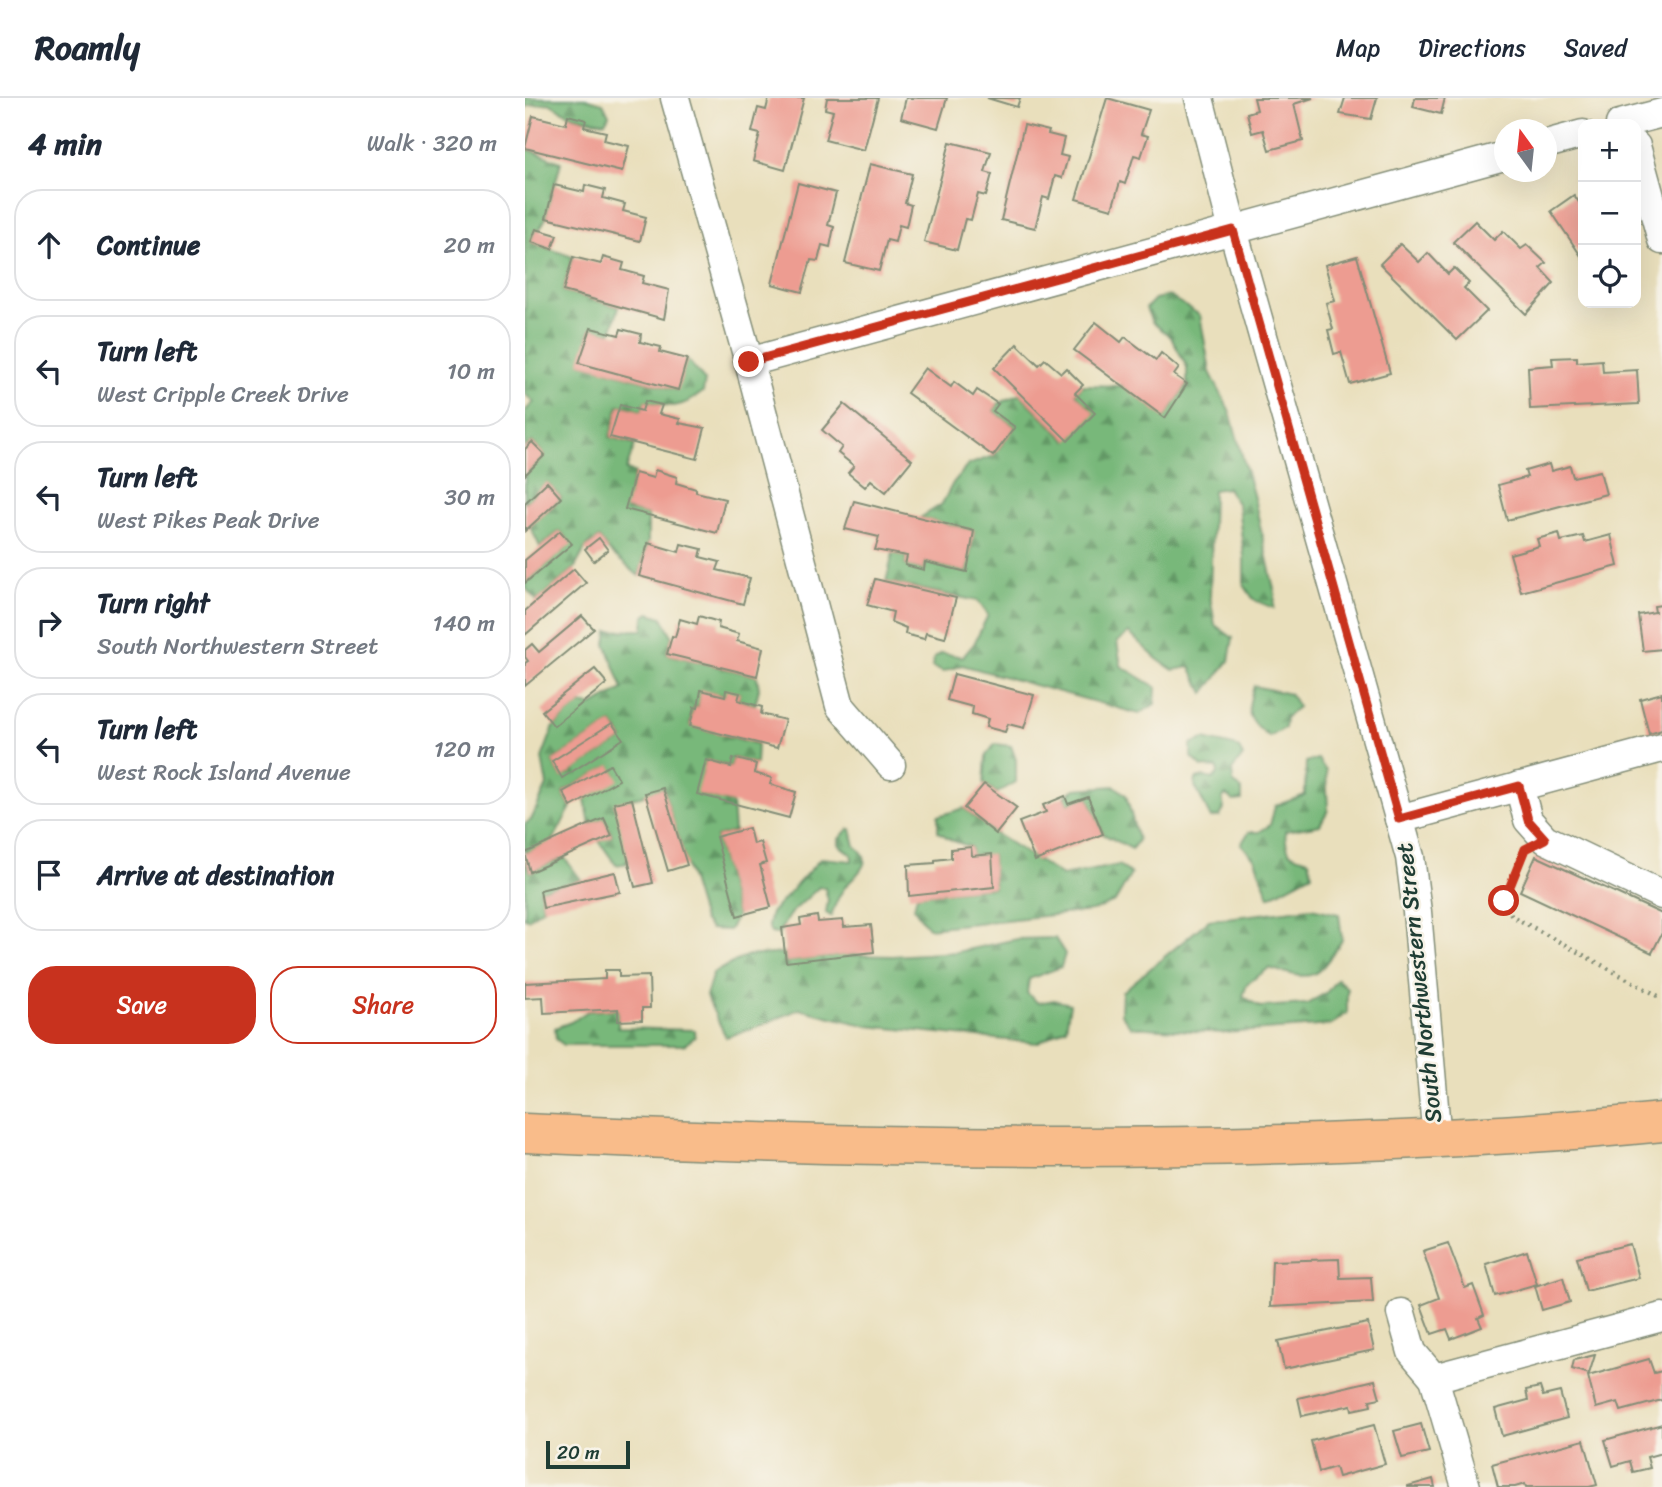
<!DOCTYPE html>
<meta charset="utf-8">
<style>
:root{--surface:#fff;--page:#f6f6f7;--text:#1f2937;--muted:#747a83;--line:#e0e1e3;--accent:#c8321e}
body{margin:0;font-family:Sriracha,sans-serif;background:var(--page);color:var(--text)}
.controls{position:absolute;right:21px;top:21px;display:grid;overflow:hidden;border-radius:14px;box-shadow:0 7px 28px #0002}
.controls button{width:63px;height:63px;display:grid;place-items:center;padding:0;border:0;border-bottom:2px solid var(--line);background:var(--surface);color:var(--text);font:35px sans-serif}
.compass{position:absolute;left:969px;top:21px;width:63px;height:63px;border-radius:50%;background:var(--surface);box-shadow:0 7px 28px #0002;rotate:345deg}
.scale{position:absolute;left:21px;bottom:18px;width:84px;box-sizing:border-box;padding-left:7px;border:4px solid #1f3d34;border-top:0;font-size:19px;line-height:24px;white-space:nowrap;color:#1f3d34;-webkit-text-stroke:5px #f7f3e8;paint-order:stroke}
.stop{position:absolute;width:21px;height:21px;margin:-16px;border:5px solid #c8321e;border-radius:50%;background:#fff}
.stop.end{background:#c8321e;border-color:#fff;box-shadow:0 2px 7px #0008}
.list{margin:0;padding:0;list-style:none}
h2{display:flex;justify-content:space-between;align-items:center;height:91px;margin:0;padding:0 28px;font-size:30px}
h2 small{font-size:23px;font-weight:400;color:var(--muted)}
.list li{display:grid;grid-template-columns:46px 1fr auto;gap:21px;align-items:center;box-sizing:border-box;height:112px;margin:0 14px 14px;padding:0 14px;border:2px solid var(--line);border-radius:28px}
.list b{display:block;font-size:26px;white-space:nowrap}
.list p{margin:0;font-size:23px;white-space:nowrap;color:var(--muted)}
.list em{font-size:23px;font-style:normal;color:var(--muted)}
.actions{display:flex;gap:14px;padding:21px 28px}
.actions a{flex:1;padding:16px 0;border:2px solid var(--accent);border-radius:28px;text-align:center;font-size:24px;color:var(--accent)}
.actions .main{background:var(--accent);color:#fff}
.icon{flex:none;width:38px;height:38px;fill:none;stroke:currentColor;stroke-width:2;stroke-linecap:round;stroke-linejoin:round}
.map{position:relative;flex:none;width:1137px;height:1389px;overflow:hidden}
header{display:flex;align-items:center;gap:42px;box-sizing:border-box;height:98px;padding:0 35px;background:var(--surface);border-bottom:2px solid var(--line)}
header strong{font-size:33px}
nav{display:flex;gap:38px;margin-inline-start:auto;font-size:24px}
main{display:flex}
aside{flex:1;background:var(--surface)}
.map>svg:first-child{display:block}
.forest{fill:url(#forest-firs);stroke:#4c7a57;stroke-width:2;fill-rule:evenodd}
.building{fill:#ed9c91}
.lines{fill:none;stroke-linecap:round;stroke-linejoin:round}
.minor-casing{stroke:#848e78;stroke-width:31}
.primary-casing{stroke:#848e78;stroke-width:41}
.path{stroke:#848e78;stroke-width:4.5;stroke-dasharray:2 5;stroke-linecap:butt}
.minor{stroke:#fff;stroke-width:28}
.primary{stroke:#f9bc8a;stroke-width:38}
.route{stroke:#c8321e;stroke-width:9}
.labels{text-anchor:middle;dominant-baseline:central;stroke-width:5;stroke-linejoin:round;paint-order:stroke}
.street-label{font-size:23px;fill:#1f3d34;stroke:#f7f3e8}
</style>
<header>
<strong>Roamly</strong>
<nav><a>Map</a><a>Directions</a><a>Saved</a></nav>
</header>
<main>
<aside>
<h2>4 min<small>Walk · 320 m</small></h2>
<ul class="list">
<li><svg class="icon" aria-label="ahead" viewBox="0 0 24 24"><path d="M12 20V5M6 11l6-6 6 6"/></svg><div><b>Continue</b></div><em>20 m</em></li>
<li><svg class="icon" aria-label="left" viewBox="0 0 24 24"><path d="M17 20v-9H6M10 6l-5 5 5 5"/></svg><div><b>Turn left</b><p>West Cripple Creek Drive</p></div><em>10 m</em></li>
<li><svg class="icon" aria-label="left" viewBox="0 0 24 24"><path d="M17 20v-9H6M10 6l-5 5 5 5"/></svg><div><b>Turn left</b><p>West Pikes Peak Drive</p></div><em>30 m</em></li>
<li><svg class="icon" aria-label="right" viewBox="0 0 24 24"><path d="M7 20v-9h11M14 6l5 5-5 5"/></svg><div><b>Turn right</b><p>South Northwestern Street</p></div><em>140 m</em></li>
<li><svg class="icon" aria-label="left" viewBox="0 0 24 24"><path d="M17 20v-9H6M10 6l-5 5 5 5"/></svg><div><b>Turn left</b><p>West Rock Island Avenue</p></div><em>120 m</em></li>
<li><svg class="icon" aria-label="arrive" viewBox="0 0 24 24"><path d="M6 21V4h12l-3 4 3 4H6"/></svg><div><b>Arrive at destination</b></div></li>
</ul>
<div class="actions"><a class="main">Save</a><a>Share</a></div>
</aside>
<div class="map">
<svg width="1137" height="1389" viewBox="0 0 1137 1389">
<defs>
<pattern id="forest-firs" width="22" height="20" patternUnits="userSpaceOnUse" patternTransform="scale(1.75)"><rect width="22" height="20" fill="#78b87a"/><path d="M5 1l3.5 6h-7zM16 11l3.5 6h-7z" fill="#629765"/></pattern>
</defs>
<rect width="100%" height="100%" fill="#f7f3e8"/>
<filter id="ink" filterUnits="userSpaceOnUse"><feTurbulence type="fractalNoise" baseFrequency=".0143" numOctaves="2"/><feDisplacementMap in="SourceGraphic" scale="14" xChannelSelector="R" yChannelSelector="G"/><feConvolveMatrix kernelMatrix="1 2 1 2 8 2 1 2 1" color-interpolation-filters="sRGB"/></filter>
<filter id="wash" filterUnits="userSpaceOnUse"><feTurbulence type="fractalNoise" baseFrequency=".00686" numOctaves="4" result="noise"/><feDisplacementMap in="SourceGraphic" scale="28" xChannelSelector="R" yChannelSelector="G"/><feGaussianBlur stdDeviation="1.57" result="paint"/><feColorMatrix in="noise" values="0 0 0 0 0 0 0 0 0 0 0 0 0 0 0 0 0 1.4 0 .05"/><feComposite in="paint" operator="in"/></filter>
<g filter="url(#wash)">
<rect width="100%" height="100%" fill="#e9dfbc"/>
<g class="forest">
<path d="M0,0H60L78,5L84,17L80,24C56,21 44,18 24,5L3,8L0,11Z"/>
<path d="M0,50L36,64L21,120L14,132H11L6,144L48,159L38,193L94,209L86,235L66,231L55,265L152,292L162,261L180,283L178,294C156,311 147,310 120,303L117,313L94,307L85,339L110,346L101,372L110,375L101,411L123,417V445L114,478L83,452L74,440L60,451L49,471L12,503L0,489V485L46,446L35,433L15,449L5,428L36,400L22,385L0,405V377L20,357L7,344L0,351V313L9,304L0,296Z"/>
<polygon points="644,198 675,217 685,274 705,314 729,400 750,496 749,510 729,502 719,487 719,459 713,407 702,390 688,392 685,498 690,527 708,540 704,563 679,595 665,569 648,572 632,561 604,535 592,544 596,568 631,589 630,606 614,616 437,567 418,574 407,569 409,560 417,555 438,559 449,546 463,517 453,503 361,484 368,455 382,458 380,467 399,472 400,464 442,474 449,433 395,420 417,406 428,385 443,367 468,358 490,329 468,313 473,306 495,296 542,343 569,315 550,295 558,287 598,288 640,319 662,286 662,269 646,239 627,224 621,210 630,201"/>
<path d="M124,515L137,519L147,538L142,556L232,578L234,591L230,607L213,602L214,595L200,598L177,593L173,610L169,609L165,627L232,646L231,666L208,660L206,669L181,662L173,696L207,705L209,734L191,739L212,818L204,832L185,831L178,822L138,690L107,701L104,765L91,767L74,743L87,737L79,720L65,727L60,701L85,668L38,694L46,709L27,744L0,755V726L6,722L22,687L17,660L29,628L55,606L67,608L98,591L81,546L83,533L118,532L119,519ZM87,625L98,641L37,679L27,663Z"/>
<path d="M729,588L765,596L773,609L761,619L760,630L744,639C721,621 721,615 729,588Z"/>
<polygon points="679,641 713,649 718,658 707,672 708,684 717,692 717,702 709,703 701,697 697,700 699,711 695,718 686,720 670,688 671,681 679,679 688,681 693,675 693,670 677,669 666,658 666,646"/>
<polygon points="470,646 486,648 491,662 491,684 472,695 459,686 461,658"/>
<path d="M793,661L801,673L803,712L795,727L760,733C762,756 762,756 784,762L787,776L744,799L730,761L716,746L724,734H734L745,727L750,708L780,697L781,664Z"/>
<polygon points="590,688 601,697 613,742 607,751 578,736 563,699 543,706 540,698 550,691"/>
<polygon points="439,710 471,736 537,778 594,767 606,776 590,804 567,813 403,830 389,810 392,797 469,789 467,757 447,758 446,749 426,742 413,733 413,718"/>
<path d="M323,731H326L330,748C354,765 327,778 318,792C312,800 309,810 306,818L301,815L303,802L300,790L294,789L265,816L253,836L246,835L243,828L246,815L296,760L327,763V757L314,747V741Z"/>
<polygon points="39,759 56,782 15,792 18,810 3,821 0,820 0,762 5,774"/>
<path d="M786,810L814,816L817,842C790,882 791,884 744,870L722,886L718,898L735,909L782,906L802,894L812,881L822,890V915L806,927L699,935L606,929L596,916L597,894L684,822Z"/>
<polygon points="530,840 540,856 536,869 504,881 502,895 513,905 529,902 545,906 541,930 513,945 343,928 274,911 237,927 201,939 181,898 188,875 221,858 260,855 261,864 318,857 367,858 432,854 492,841"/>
<polygon points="93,911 93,930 170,932 170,939 159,947 39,947 31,941 30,930 46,924 63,913"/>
</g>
<g id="blocks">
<g class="building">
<polygon points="244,0 279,0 260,72 228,63 235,36 227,34 233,10 241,12"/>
<polygon points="302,0 353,0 339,52 300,42 308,13 300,11"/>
<polygon points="381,0 422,0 413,30 376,20"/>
<polygon points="462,0 495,0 492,9"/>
<polygon points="582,0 624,12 616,36 623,38 616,59 609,57 600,86 595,84 587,111 551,101"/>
<polygon points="729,0 788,0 769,6 778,43 744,52 738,32 727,35 722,15 732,12"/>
<polygon points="820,0 852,0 846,21 815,16"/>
<polygon points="890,0 920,0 916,16 888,9"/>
<polygon points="43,17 61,22 59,29 81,34 79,42 104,48 97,74 0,50 8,18 41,26"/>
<polygon points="499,27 524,33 523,36 539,40 535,57 543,59 537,80 530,78 524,101 518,99 510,130 476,122"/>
<polygon points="425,44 466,54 460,74 467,76 461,98 453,96 446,122 440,121 432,152 399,144"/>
<polygon points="345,66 387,76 380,105 386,107 381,129 374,127 370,144 362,142 354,173 320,165"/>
<polygon points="273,85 311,95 303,127 309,129 305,149 297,147 293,163 286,162 277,194 247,186"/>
<polygon points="29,87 59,94 60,87 80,92 78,100 100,106 98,113 121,119 115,143 21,120"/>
<polygon points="1049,97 1058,110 1058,161 1026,113"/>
<polygon points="950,123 969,142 978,133 996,151 1002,147 1021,165 1015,170 1029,185 1001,216 928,144"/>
<polygon points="11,131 32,137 27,151 6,144"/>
<polygon points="875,146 894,164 903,155 923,176 929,170 944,185 939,190 962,213 932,242 855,166"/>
<polygon points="832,158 865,275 825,286 816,254 809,256 803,232 808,231 801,205 810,203 800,167"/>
<polygon points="48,159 76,166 78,159 99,165 97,172 119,178 117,185 144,192 139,221 38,193"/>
<polygon points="571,224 596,244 600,239 631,262 636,255 654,270 649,277 662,286 640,320 549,252"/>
<polygon points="66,230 94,237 96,231 116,236 115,244 136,249 135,254 162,261 153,292 54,265"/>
<polygon points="492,246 514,267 520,261 536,275 541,270 558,287 550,295 570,315 543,343 469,270"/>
<polygon points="1052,259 1052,264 1077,262 1078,274 1112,272 1114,306 1005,311 1003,269 1028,267 1027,260"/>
<polygon points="400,270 426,289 429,284 448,298 452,292 473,306 468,313 490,329 468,358 382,295"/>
<polygon points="120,303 137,307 134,316 155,321 154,325 180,330 172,361 85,339 95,307 117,313"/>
<polygon points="319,306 387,362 361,394 346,382 340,389 323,375 329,368 313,355 317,349 297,332"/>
<polygon points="7,344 20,357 0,377 0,351"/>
<polygon points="1024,366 1026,373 1045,368 1048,379 1075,373 1081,396 982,422 973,387 1002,379 1000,373"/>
<polygon points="130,372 152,379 151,385 171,391 171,394 200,401 192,435 100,411 110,375 128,380"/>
<polygon points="22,384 36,400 0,433 0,405"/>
<polygon points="329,403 449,433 442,474 400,464 399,472 380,467 382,458 350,452 354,439 320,431"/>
<polygon points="35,433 47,446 0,485 0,462"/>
<polygon points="1034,435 1036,443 1058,438 1060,444 1086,437 1093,468 996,494 985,456 1014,448 1012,441"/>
<polygon points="74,440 83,452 69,463 60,451"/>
<polygon points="123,445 154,454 156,446 177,451 175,459 195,464 192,472 225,480 218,506 114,478"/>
<polygon points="49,471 61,485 0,537 0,513"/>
<polygon points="350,481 431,500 420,540 401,535 399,541 380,536 381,530 366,524 368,514 342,507"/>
<polygon points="1137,507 1137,551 1118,553 1113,517 1130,514 1129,508"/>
<polygon points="57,518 69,531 0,588 0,565 3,563 0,559 0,552 7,546 14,554"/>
<polygon points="174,518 194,524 193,530 214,536 212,543 238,550 232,578 142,556 147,538 150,539 155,521 172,526"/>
<polygon points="70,571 82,585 29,628 17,613"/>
<polygon points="429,576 509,597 499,630 483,626 480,634 461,629 463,621 447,616 448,609 422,602"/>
<polygon points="176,592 200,598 201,592 215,595 213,602 237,609 236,616 260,622 252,650 165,628 169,609 173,610"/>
<polygon points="1137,595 1137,632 1124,636 1115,601"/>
<polygon points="87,625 98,641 37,680 27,663"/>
<polygon points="208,660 231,666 229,675 247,680 245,686 271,694 264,720 172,696 181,662 206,669"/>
<polygon points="85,667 94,682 46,709 38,694"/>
<polygon points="459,686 492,710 471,736 439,710"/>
<polygon points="138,690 162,767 143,773 120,695"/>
<polygon points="540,698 543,706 563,699 578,736 510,763 494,724 521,714 518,707"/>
<polygon points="107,701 128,785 110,789 89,705"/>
<polygon points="79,720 87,738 5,774 0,755"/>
<polygon points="224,730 228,746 235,744 241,765 235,767 246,809 212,818 191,739"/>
<polygon points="446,749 447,758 467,756 469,789 384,798 383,767 410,765 410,762 426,760 426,751"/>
<polygon points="1011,758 1137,816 1137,835 1127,855 995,793"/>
<polygon points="90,774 95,794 18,810 15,792"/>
<polygon points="292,818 293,824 318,822 319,829 346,827 349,854 261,864 257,830 276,827 275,821"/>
<polygon points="80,872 94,872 94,879 124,878 125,910 117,910 117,922 93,923 93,911 19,915 18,899 0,900 0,885 80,881"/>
<polygon points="923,1145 940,1190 948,1187 959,1217 953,1220 957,1229 926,1241 922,1231 907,1236 896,1207 914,1200 898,1153"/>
<polygon points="1105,1146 1114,1180 1061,1193 1052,1159"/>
<polygon points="1002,1153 1012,1186 970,1198 961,1166"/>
<polygon points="814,1161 815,1180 846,1179 848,1204 745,1209 747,1163"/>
<polygon points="1038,1179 1045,1204 1017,1212 1010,1188"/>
<polygon points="843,1225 849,1252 759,1271 753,1243"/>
<polygon points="1070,1257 1064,1276 1047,1271 1049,1262"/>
<polygon points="1124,1261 1129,1275 1137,1273 1137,1302 1096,1313 1093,1304 1071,1310 1063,1278"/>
<polygon points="850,1282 855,1300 845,1302 846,1308 827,1312 826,1307 777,1318 773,1300"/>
<polygon points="1015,1289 1018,1298 1035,1294 1042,1320 977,1338 970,1311 1003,1302 1001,1292"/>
<polygon points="896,1326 904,1354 877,1360 869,1333"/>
<polygon points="1137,1326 1137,1355 1122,1359 1125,1370 1108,1374 1105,1363 1088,1368 1080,1342"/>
<polygon points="849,1327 860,1366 813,1379 810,1369 794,1374 786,1343"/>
<polygon points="1059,1342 1072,1387 1064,1389 1001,1389 1000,1386 990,1389 973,1389 967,1366"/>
<polygon points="908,1381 910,1389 883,1389 883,1388"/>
</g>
</g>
</g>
<g filter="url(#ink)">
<use href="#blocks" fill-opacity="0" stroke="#848e78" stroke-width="2"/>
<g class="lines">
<defs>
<g id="minor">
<polyline points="150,0 224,264 315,608 366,667"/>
<polyline points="674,0 708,132 885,759 892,814 912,1042"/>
<polyline points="1095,26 1137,15"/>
<polyline points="1021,46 1058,36"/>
<polyline points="1111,48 1137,142"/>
<polyline points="224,264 979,58"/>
<polyline points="994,688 1003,722 1020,741 1137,797"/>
<polyline points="874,721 1137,650"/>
<polyline points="876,1215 887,1254 909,1280 1137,1219"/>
<polyline points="909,1280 941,1389"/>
</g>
<path id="primary" d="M0,1035C253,1047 507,1053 760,1046C886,1042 1012,1037 1137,1024"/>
</defs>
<use href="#minor" class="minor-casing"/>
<use href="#primary" class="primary-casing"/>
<polyline class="path" points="997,757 979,803 987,818 1137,900"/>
<use href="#minor" class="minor"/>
<use href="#primary" class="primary"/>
</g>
</g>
<g class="lines" filter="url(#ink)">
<polyline class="route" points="224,264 708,132 874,721 994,688 1003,722 1020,741 1000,751 979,803"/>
</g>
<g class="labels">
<g class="street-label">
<text transform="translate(894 885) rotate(-96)">South Northwestern Street</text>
</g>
</g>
</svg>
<div class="controls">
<button>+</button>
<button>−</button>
<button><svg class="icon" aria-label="locate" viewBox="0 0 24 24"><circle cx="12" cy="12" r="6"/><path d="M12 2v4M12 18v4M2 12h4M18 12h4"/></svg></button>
</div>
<svg class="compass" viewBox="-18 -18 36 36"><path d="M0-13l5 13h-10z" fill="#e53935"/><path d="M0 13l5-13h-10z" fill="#747a83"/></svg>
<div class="scale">20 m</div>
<div class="stop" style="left:979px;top:803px"></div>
<div class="stop end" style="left:224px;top:264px"></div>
</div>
</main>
